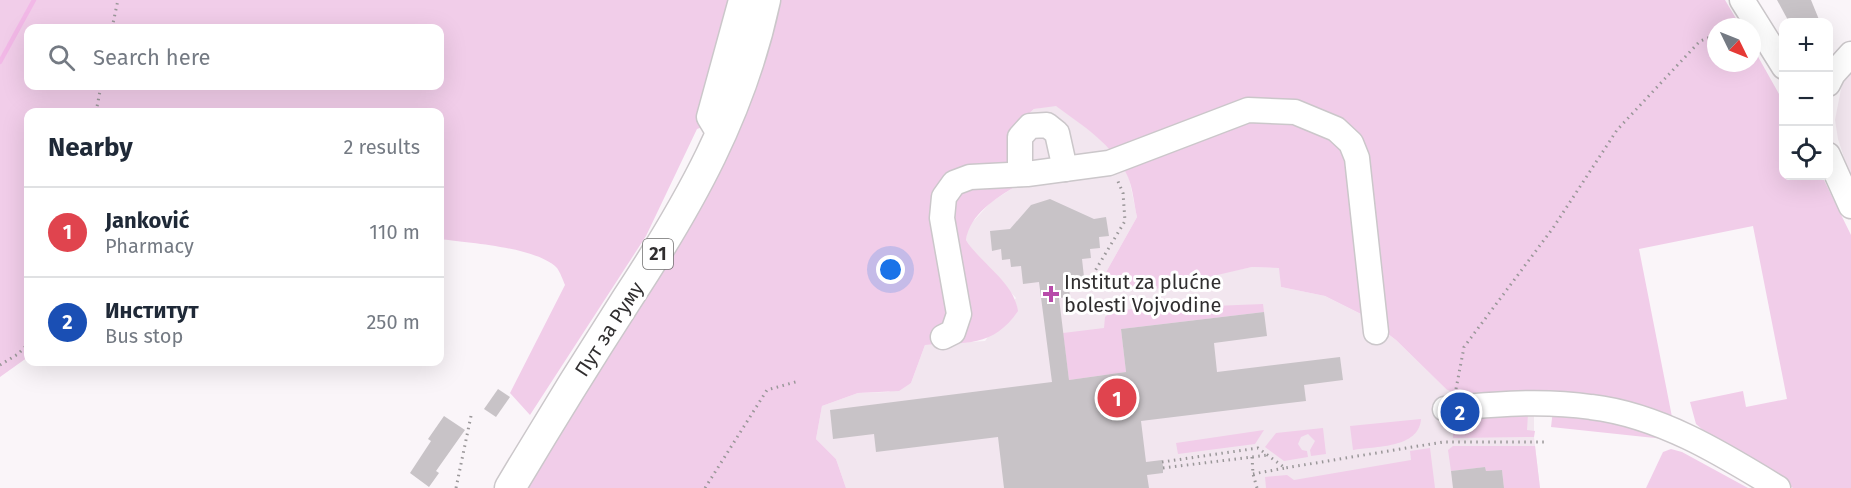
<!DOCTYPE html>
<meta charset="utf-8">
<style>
:root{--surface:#fff;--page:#f6f6f7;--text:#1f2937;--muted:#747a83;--line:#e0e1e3;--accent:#ea580c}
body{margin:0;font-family:"Fira Sans",sans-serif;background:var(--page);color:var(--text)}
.controls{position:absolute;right:18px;top:18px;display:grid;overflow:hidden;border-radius:12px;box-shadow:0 6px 24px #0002}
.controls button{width:54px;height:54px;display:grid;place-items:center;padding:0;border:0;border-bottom:2px solid var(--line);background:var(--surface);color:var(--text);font:30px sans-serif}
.compass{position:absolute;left:1707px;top:18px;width:54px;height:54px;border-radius:50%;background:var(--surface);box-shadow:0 6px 24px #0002;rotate:133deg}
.you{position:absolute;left:891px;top:270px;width:21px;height:21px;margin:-15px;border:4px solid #fff;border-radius:50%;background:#1a73e8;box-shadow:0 0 0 9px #1a73e833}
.badge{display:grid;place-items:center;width:39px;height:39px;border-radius:50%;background:var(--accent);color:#fff;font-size:20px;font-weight:700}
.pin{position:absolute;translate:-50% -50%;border:3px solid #fff;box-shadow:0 2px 6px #0006}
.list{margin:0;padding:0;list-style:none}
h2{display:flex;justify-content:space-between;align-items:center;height:78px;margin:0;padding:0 24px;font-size:26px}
h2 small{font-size:20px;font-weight:400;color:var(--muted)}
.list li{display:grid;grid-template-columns:39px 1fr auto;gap:18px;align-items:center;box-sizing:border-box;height:90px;padding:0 24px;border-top:2px solid var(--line)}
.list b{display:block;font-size:22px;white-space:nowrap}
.list p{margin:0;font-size:20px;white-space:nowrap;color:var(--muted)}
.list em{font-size:20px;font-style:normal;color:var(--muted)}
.icon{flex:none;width:33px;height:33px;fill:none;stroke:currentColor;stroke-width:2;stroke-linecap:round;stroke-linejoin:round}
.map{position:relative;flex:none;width:1851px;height:488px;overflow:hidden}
.search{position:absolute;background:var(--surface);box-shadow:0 6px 24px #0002;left:24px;top:24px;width:420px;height:66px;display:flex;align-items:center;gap:15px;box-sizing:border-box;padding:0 21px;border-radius:12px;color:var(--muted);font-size:22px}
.panel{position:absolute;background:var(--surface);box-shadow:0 6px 24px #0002;left:24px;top:108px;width:420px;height:258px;border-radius:12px}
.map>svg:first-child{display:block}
.built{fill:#f2e6ef}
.green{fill:#f1cde9;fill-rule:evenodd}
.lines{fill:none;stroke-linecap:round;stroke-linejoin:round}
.stream{stroke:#f2b8e7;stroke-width:4.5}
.building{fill:#c8c3c7}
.minor-casing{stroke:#cbc7ca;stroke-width:27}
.major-casing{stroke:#cbc7ca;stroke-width:33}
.path{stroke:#9a9799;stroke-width:3;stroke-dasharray:1.5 4.5;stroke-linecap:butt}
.minor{stroke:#fff;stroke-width:24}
.major{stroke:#fff;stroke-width:30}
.poi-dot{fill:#b84baa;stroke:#fff;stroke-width:2}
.labels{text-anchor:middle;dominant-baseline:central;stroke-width:6;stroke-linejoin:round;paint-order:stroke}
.shield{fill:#fff;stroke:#6e6d6d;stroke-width:1.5}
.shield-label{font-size:18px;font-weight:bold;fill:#302e2f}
.poi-label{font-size:20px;fill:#302e2f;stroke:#fff;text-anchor:start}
.street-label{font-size:20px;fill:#302e2f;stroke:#fff}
</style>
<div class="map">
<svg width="1851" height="488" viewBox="0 0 1851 488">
<rect width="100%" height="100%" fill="#faf5f9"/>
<g class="built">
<polygon points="1851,73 1851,179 1838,139 1835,120 1842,84"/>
<polygon points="1056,105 1093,133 1115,153 1129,178 1137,217 1105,274 1121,286 1198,278 1252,267 1280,268 1281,287 1325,296 1363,315 1396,340 1446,389 1534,395 1534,437 1540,488 846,488 836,459 816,439 822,406 858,393 888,392 911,383 925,345 985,341 1016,298 976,255 966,240 968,227 991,202 1016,186 1009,131 1034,109"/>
</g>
<g class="green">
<path d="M0,0H734L705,126L697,129L646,236L530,415L510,393L565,285C563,280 560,272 557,268C537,247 468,243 440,239V112H28V357L0,377ZM28,28H440V86H28Z"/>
<path d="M775,0H1725L1741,27H1716V63H1752V46L1783,101L1784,176H1822L1851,235V488H1793L1712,438L1696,424L1690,402L1743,391L1746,407L1787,399L1753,226L1639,249L1673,422L1459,396L1446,389L1396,340L1363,315L1325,296L1281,287L1279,268L1252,267L1156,289L1121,286L1105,274L1137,217C1134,204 1133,189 1128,177C1113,144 1083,126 1056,106L1034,109L1009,131L1016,186C995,199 970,214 966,240C981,264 1014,282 1018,311C993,348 965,342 925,345L911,383L899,391L858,393L822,406L816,439L836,459L846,488H521L558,429Z"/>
<polygon points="1263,304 1264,312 1121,329 1126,372 1069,380 1063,333 1104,328 1105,317 1113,310"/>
<polygon points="1553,410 1624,420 1664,439 1551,427"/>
<polygon points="1528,414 1527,430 1535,431 1534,437 1453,438 1453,429 1459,419"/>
<path d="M1421,419C1419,449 1374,446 1353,450L1350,426Z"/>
<polygon points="1323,428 1326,454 1311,456 1310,450 1315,441 1308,434 1301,437 1298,444 1302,450 1307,451 1308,457 1284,461 1265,447 1276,433"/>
<polygon points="1264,430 1255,444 1178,454 1176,443"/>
<polygon points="1453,446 1535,446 1540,488 1504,488 1502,470 1486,471 1485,467 1451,471 1448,450"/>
<polygon points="1430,448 1435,488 1266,488 1265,477 1287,475 1294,480 1411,460 1410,451"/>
<polygon points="1671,449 1682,452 1748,488 1646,488 1663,452"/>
</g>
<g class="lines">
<polyline class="stream" points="0,62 34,0"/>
</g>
<g class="building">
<polygon points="1777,0 1811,0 1820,22 1789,22"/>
<polygon points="1050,199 1094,219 1106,217 1109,236 1099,237 1100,248 1090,249 1091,258 1082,259 1084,277 1068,279 1070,297 1059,298 1069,380 1126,372 1121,329 1264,312 1267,336 1214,343 1217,372 1340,357 1343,380 1304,385 1306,401 1141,421 1146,462 1162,460 1163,466 1163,473 1147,475 1149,488 1004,488 998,437 876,452 874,434 833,439 830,410 1052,382 1039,282 1023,284 1021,266 1011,267 1010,259 1002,260 1001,249 992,251 990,231 1010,229 1031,205"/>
<polygon points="498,389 510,397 496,417 484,409"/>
<polygon points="444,416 465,430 436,471 439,473 429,487 410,473 431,441 428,439"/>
<polygon points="1485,467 1486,471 1502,470 1504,488 1453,488 1451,471"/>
</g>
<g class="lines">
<defs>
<g id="minor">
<polyline points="1742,0 1784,67"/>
<polyline points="1828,84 1833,74 1851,54"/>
<polyline points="721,137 709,117 741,0"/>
<polyline points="1828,155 1851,206"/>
<polyline points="1020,174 1020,137 1030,126 1047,125 1057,133 1065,169"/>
<polyline points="943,337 953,332 959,314 942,218 944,197 954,183 970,177 1027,174 1109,163 1248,110 1295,112 1336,129 1351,143 1357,158 1376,332"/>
<path d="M1445,409C1493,404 1543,400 1591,407C1659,415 1721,453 1778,488"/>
</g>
<path id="major" d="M510,488C548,424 587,361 627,299C690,203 741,113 765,0"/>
</defs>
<use href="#minor" class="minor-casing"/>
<use href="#major" class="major-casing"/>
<g class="path">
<polyline points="112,28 118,0"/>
<polyline points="96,112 101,86"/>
<polyline points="1069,288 1086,286 1125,221 1123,193 1117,179"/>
<polyline points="0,365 18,354 28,344"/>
<polyline points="1456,389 1464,347 1553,228 1617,130 1700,41 1716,35"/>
<polyline points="1252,457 1253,474 1257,488"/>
<polyline points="1162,462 1258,448 1285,468 1443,442 1545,442"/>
<polyline points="1163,468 1268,455"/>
<polyline points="1253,474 1285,468"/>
<polyline points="456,488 471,416"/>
<polyline points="705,488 767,390 799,381"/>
</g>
<use href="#minor" class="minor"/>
<use href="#major" class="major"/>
</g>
<path class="poi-dot" d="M1048 285h6v6h6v6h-6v6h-6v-6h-6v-6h6z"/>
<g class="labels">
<rect class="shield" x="643" y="239" width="30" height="30" rx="4.5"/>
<g class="shield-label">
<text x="658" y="254">21</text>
</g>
<g class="poi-label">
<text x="1064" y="282">Institut za plućne<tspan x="1064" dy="23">bolesti Vojvodine</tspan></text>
</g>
<g class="street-label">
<text transform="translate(609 329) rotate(-57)">Пут за Руму</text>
</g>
</g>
</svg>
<div class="controls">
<button>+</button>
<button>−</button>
<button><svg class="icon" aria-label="locate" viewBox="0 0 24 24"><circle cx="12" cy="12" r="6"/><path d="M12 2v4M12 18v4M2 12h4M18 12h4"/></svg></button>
</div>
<svg class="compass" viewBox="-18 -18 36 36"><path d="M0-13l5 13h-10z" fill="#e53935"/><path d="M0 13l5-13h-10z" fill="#747a83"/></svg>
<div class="you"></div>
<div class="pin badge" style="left:1117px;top:398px;background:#e0444e">1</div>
<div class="pin badge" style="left:1460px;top:412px;background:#1a4fb4">2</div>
<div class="search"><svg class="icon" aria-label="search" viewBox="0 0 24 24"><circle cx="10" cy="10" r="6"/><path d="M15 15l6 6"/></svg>Search here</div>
<section class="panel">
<h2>Nearby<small>2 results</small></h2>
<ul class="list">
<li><span class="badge" style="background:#e0444e">1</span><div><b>Janković</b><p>Pharmacy</p></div><em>110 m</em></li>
<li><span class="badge" style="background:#1a4fb4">2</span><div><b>Институт</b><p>Bus stop</p></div><em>250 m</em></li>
</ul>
</section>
</div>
